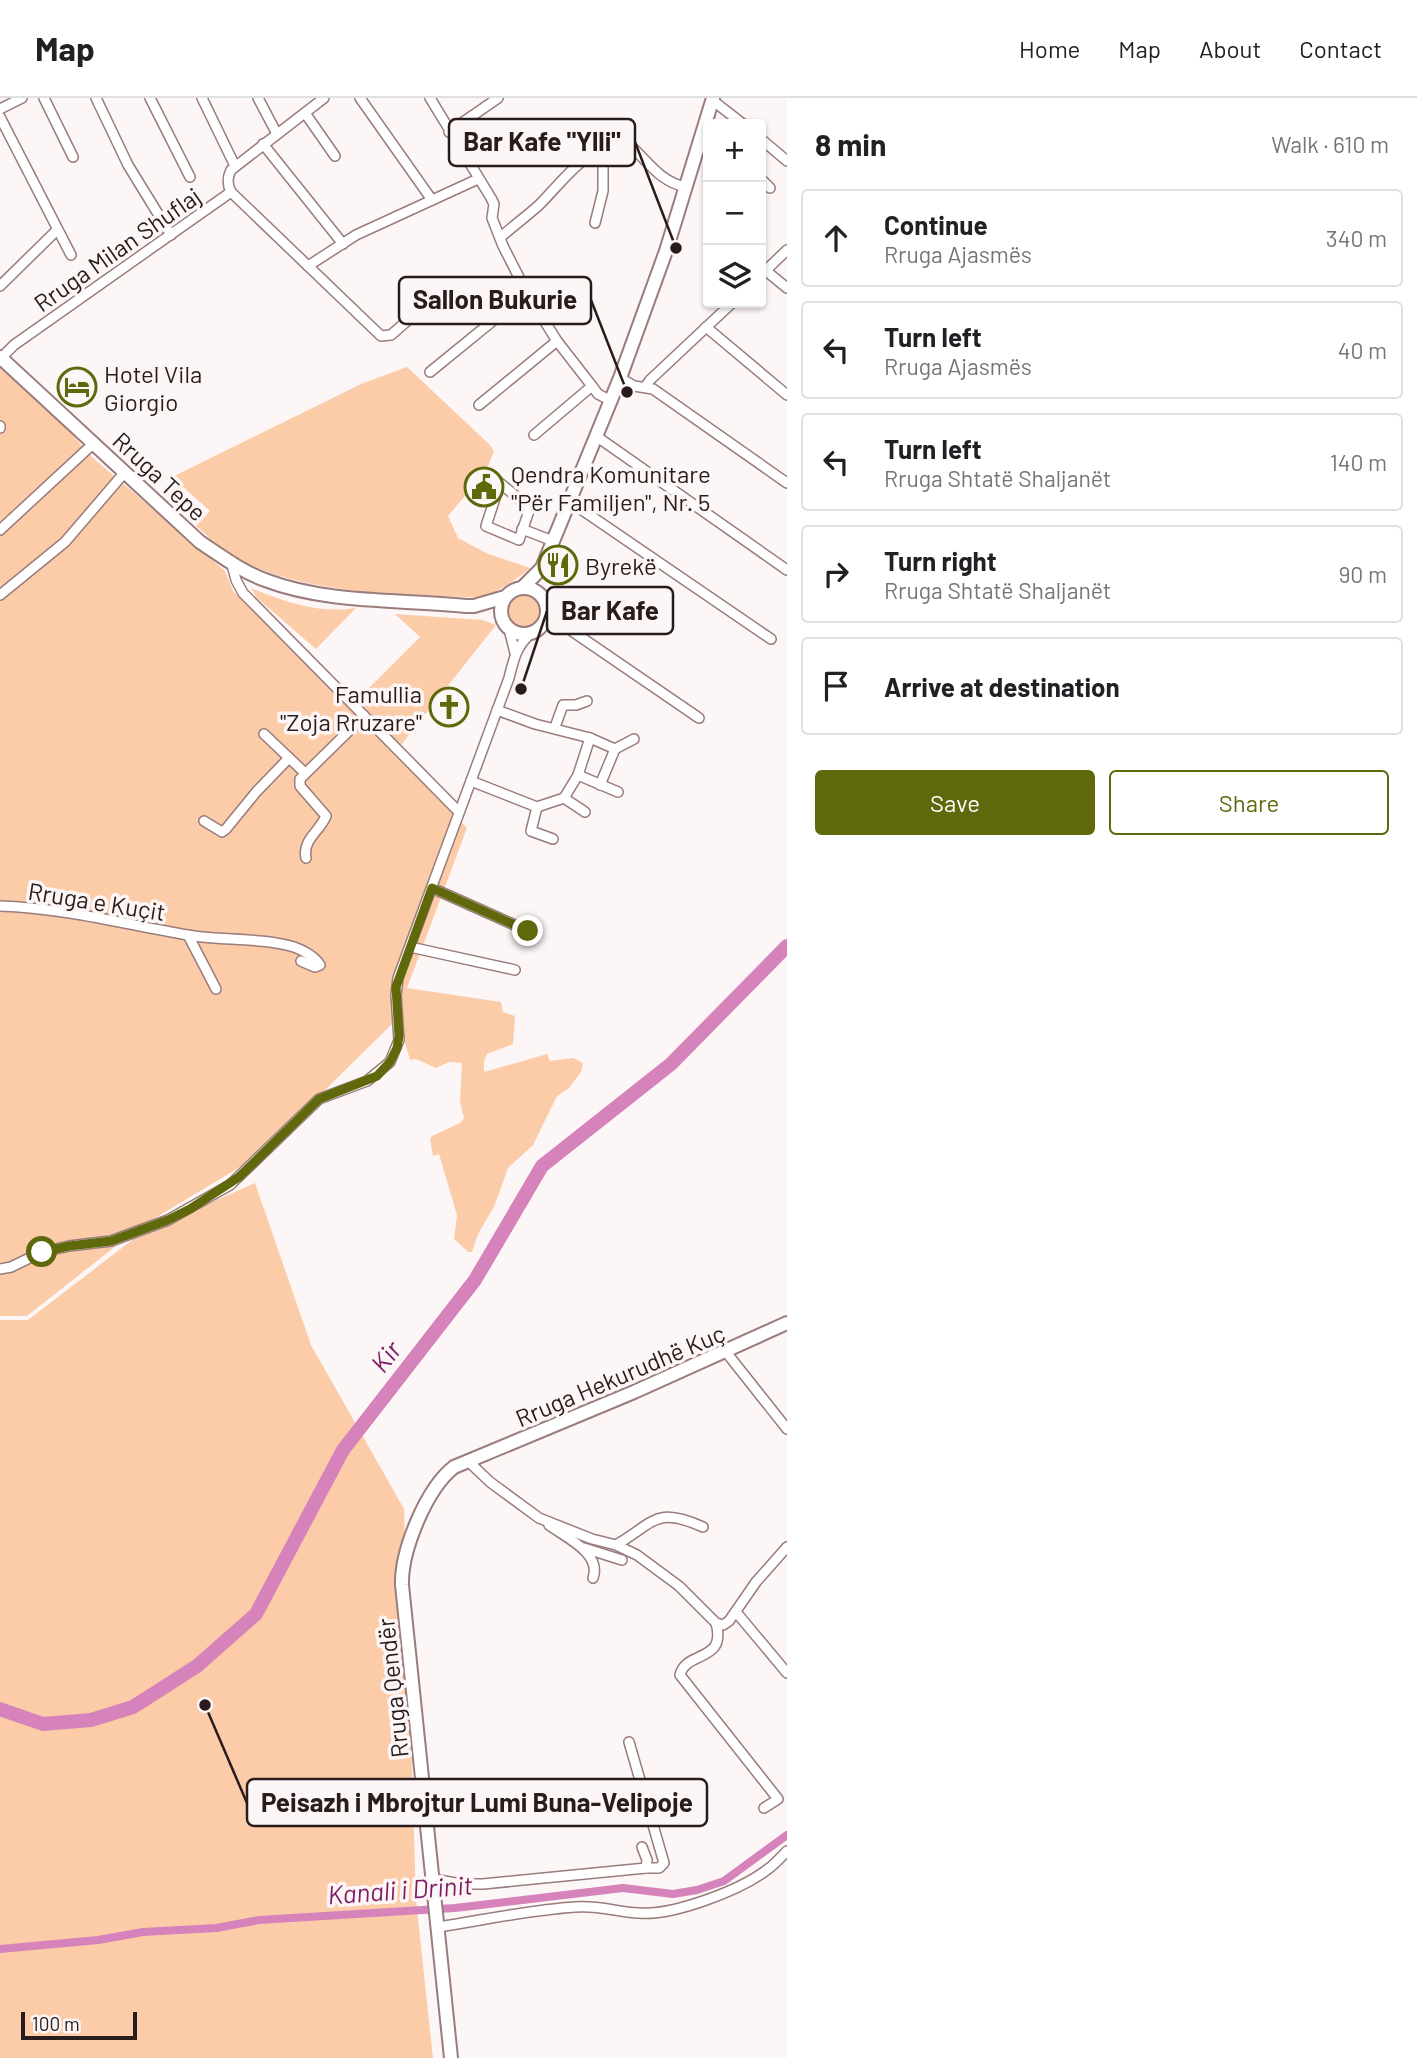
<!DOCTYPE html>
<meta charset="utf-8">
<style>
:root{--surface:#fff;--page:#f6f6f6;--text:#202124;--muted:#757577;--line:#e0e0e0;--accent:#5f680b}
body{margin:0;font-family:Barlow,sans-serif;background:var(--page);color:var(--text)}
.controls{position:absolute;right:21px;top:21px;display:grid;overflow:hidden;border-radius:7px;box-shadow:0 2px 5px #0004}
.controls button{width:63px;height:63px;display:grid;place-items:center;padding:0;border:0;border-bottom:2px solid var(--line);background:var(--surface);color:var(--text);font:35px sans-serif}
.scale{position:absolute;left:21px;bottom:18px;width:116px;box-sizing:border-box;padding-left:7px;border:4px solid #281c1c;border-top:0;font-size:19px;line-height:24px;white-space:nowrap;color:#281c1c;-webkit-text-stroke:5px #fdf6f6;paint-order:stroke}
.stop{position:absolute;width:21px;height:21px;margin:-16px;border:5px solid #5f680b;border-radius:50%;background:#fff}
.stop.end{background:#5f680b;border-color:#fff;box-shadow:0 2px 7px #0008}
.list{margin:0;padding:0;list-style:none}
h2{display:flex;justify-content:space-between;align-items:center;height:91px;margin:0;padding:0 28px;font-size:30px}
h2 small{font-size:23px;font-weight:400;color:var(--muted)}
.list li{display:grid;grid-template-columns:46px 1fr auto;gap:21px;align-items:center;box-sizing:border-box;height:98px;margin:0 14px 14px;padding:0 14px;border:2px solid var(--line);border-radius:7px}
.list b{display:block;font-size:26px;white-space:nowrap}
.list p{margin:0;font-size:23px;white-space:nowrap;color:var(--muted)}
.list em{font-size:23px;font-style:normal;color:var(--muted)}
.actions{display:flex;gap:14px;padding:21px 28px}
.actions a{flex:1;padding:16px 0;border:2px solid var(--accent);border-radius:7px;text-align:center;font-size:24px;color:var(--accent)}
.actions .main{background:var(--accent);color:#fff}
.icon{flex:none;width:38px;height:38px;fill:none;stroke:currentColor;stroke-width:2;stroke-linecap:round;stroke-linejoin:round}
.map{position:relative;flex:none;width:787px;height:1960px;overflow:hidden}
header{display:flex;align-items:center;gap:42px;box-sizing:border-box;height:98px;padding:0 35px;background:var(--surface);border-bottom:2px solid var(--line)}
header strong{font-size:33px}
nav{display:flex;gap:38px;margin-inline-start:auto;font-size:24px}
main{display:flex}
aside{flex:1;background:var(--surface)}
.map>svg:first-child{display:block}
.green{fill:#fccca8}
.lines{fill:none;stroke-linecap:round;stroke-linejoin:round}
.canal{stroke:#d583ba;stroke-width:8}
.river{stroke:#d583ba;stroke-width:14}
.street-casing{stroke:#997c7b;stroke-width:12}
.secondary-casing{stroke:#997c7b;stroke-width:16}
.street{stroke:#fff;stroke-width:9}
.secondary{stroke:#fff;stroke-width:12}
.route{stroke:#5f680b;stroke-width:9}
.labels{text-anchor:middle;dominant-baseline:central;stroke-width:7;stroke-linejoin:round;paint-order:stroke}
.street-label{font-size:24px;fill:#281c1c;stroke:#fdf6f6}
.poi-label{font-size:24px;fill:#281c1c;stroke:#fdf6f6;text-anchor:start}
.water-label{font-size:26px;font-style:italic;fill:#7e1d65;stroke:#fdf6f6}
.leader{fill:none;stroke:#281c1c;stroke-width:2.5}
.callout-dot{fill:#281c1c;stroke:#fdf6f6;stroke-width:2.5}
.callout{fill:#fdf6f6;stroke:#281c1c;stroke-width:2.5}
.callout-label{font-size:26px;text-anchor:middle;font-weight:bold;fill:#281c1c}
</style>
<header>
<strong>Map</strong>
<nav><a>Home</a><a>Map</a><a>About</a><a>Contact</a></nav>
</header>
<main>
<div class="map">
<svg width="787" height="1960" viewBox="0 0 787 1960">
<rect width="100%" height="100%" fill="#fdf6f6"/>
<g class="green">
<path d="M407,269L490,347L494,353L486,373L448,418L458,440L486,455L530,470C525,476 490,498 482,500C401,495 295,499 225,453C215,446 206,436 196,428L210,413L172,379L361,286Z"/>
<polygon points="0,270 41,302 92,359 225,473 233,493 467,730 407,890 501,904 503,914 515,918 513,946 487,956 484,963 484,974 547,956 550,963 573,960 583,965 581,974 568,991 557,998 533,1047 508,1070 494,1109 478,1136 472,1154 468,1154 454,1141 457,1117 439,1056 433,1058 430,1041 432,1038 460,1025 464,1020 460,1004 462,965 449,964 436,970 416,961 410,962 403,938 401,906 393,925 257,1059 140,1129 27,1218 0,1218"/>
<path d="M251,490C284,504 320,516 356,510L316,551L257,500Z"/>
<circle cx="523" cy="512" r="18"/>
<polygon points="395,516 483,522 496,527 401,647 357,602 420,539"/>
<polygon points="255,1085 311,1247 404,1411 416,1802 433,1960 0,1960 0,1222 28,1222 140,1136"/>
</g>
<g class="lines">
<polyline class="canal" points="0,1851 98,1842 143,1834 216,1830 259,1822 455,1810 623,1790 673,1796 697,1792 724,1783 787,1737"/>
<polyline class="river" points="0,1611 43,1626 91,1622 133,1609 197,1568 256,1516 343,1352 475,1182 542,1068 671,966 787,848"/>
<defs>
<g id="street">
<polyline points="44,0 73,59"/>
<polyline points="96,0 128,67 171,137"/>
<polyline points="150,0 190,79"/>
<polyline points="202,0 235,68"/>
<polyline points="258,0 277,36"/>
<path d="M324,0L231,72C227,80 227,86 231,94L381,238L391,237L448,187"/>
<polyline points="360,0 432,102"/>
<polyline points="430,0 491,100 494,106 492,120 503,148 527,195 557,243 592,288 598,296 611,303"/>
<polyline points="712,2 743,26"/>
<polyline points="0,11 22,0"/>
<polyline points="305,15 335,58"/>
<polyline points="0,19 71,157"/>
<polyline points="449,34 498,0"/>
<polyline points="761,41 787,63"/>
<polyline points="263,46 343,146"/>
<polyline points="761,81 770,90"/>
<polyline points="595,125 603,93 603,51"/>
<path d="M501,139C513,128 527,118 539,107C562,85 594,36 632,49C650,66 661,84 686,89"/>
<polyline points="308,168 356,137 478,81"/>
<polyline points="765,172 787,190"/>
<polyline points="761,177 787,152"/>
<polyline points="0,188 57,132"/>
<polyline points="706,229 787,297"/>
<polyline points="1,260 14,247 231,94"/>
<polyline points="430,274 527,195"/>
<polyline points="620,280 634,288 653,291 787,385"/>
<polyline points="645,289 650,282 732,205"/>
<polyline points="479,307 557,243"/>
<polyline points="0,328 0,330"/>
<polyline points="534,337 592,288"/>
<polyline points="596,338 787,472"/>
<polygon points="500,385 530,410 519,442 486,428"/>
<polyline points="569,403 771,541"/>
<polyline points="522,431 553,443"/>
<polyline points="0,432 94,345"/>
<polyline points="232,467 236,482 243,495 459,714"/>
<polyline points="0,497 65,444 125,374"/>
<polyline points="547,516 699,620"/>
<polyline points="509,531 515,555"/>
<polyline points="555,629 563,607 576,607 587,603"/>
<polyline points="264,636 305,675"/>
<polyline points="590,640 615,651 600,687"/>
<polyline points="615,651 634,641"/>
<polyline points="578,677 618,694"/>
<polyline points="471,683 537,709 564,700 578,677 590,640 535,626 497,612"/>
<polyline points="564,700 585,714"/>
<polyline points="537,709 531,733 553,741"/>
<polyline points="204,723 222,734 226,731 257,693 289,660"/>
<path d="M306,760C302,742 320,733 326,718L300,688V681L364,618"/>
<polyline points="432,790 528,833"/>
<path d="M0,808C64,810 124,826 187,837C222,843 259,839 294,849C303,852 315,859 320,867L315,869L301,863"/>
<polyline points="188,837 216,891"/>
<polyline points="410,849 515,872"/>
<path d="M0,1171L11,1169L42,1154L69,1148L111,1143L168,1122L230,1087L319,1001L367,983L390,964L399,942L396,897L398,880L509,580C514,560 516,549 531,535"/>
<polyline points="726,1254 787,1331"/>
<polyline points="469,1364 490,1384 539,1420 592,1441 616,1447 637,1457 679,1488 716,1525 723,1527 729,1523 756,1484 787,1449"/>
<path d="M549,1427C565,1439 602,1455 593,1480"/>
<path d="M616,1447C655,1424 656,1408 703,1429"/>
<polyline points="584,1450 622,1462"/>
<polyline points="736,1514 787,1575"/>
<path d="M716,1525C727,1565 686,1552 680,1577L778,1701L764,1710"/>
<polyline points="629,1644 664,1765 659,1770 646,1770"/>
<polyline points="433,1781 461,1786 483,1786 646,1770 647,1762 642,1749"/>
<path d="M438,1829C484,1822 529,1812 575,1809C600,1807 616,1814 639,1815C673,1818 741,1792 768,1771C775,1766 781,1759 787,1753"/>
</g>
<g id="secondary">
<path d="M0,259L200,444C221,458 241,473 265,482C328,506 399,501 466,508H474L505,499"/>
<polyline points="523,489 542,470 620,280 666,153 713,0"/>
<circle cx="524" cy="513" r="23"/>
<path d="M451,1960L402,1487C401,1453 426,1391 454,1369L634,1294L787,1225"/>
</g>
</defs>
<use href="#street" class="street-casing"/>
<use href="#secondary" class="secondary-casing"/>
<use href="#street" class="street"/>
<use href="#secondary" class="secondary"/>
</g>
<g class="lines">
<polyline class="route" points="42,1154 69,1148 111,1143 168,1122 190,1111 239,1079 319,1001 377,978 390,964 397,950 399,938 396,889 432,790 528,833"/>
</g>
<defs>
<symbol id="hotel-ring" viewBox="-11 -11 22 22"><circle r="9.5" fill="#fdf6f6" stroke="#5f680b" stroke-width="1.5"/><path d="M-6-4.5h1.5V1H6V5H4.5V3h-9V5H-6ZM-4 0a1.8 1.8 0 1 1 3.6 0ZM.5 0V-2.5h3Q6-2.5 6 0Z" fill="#5f680b"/></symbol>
<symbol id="civic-ring" viewBox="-11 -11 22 22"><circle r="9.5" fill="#fdf6f6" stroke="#5f680b" stroke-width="1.5"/><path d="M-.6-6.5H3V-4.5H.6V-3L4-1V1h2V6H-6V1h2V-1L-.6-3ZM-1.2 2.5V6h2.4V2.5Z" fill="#5f680b"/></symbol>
<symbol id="restaurant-ring" viewBox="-11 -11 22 22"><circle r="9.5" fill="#fdf6f6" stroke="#5f680b" stroke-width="1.5"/><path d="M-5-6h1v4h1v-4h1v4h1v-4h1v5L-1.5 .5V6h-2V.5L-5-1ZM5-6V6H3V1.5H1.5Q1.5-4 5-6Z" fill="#5f680b"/></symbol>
<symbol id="church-ring" viewBox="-11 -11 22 22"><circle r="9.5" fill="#fdf6f6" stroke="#5f680b" stroke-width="1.5"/><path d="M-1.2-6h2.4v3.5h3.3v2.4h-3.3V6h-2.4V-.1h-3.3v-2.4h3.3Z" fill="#5f680b"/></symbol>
</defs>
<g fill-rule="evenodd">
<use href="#hotel-ring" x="55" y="267" width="44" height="44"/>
<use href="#civic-ring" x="462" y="367" width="44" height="44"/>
<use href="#restaurant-ring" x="536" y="445" width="44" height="44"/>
<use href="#church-ring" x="427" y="587" width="44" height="44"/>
</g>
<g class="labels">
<g class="street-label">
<text transform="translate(117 151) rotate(-35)">Rruga Milan Shuflaj</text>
<text transform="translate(160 378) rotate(43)">Rruga Tepe</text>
<text transform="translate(97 803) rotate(9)">Rruga e Kuçit</text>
<text transform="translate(620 1277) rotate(-23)">Rruga Hekurudhë Kuç</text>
<text transform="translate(392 1590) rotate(-96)">Rruga Qendër</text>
</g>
<g class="poi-label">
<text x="104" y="275">Hotel Vila<tspan x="104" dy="28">Giorgio</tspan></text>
<text x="511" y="375">Qendra Komunitare<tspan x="511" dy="28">"Për Familjen", Nr. 5</tspan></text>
<text x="585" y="467">Byrekë</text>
<text x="422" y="595" text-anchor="end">Famullia<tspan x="422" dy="28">"Zoja Rruzare"</tspan></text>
</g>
<g class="water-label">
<text transform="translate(385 1258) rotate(-52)">Kir</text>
<text transform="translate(400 1791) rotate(-4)">Kanali i Drinit</text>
</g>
</g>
<path class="leader" d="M676 150L635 44M627 294L591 202M521 591L547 513M205 1607L247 1705"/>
<g class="callout-dot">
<circle cx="676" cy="150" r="7"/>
<circle cx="627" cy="294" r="7"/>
<circle cx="521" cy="591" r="7"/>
<circle cx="205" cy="1607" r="7"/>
</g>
<g class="callout">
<rect x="449" y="21" width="186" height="47" rx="7"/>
<rect x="399" y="179" width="192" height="47" rx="7"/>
<rect x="547" y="489" width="126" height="47" rx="7"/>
<rect x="247" y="1681" width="460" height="47" rx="7"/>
</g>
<g class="callout-label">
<text x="542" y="53">Bar Kafe "Ylli"</text>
<text x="495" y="211">Sallon Bukurie</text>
<text x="610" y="522">Bar Kafe</text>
<text x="477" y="1714">Peisazh i Mbrojtur Lumi Buna-Velipoje</text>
</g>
</svg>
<div class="controls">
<button>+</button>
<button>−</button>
<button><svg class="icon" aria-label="layers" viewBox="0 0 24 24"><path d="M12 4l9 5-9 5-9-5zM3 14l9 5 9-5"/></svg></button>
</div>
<div class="scale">100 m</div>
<div class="stop" style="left:42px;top:1154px"></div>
<div class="stop end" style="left:528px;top:833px"></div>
</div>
<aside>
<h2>8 min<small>Walk · 610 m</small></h2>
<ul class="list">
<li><svg class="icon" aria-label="ahead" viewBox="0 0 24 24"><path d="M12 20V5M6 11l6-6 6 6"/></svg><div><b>Continue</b><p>Rruga Ajasmës</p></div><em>340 m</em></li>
<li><svg class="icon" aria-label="left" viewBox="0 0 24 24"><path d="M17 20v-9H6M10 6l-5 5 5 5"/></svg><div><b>Turn left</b><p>Rruga Ajasmës</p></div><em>40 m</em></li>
<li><svg class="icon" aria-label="left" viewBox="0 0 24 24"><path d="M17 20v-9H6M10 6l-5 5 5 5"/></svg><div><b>Turn left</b><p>Rruga Shtatë Shaljanët</p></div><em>140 m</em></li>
<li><svg class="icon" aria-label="right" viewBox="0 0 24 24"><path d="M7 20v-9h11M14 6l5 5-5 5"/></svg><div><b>Turn right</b><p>Rruga Shtatë Shaljanët</p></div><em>90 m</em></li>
<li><svg class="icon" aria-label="arrive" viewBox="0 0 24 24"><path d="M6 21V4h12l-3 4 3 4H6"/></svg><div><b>Arrive at destination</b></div></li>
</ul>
<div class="actions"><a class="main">Save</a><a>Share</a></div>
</aside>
</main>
